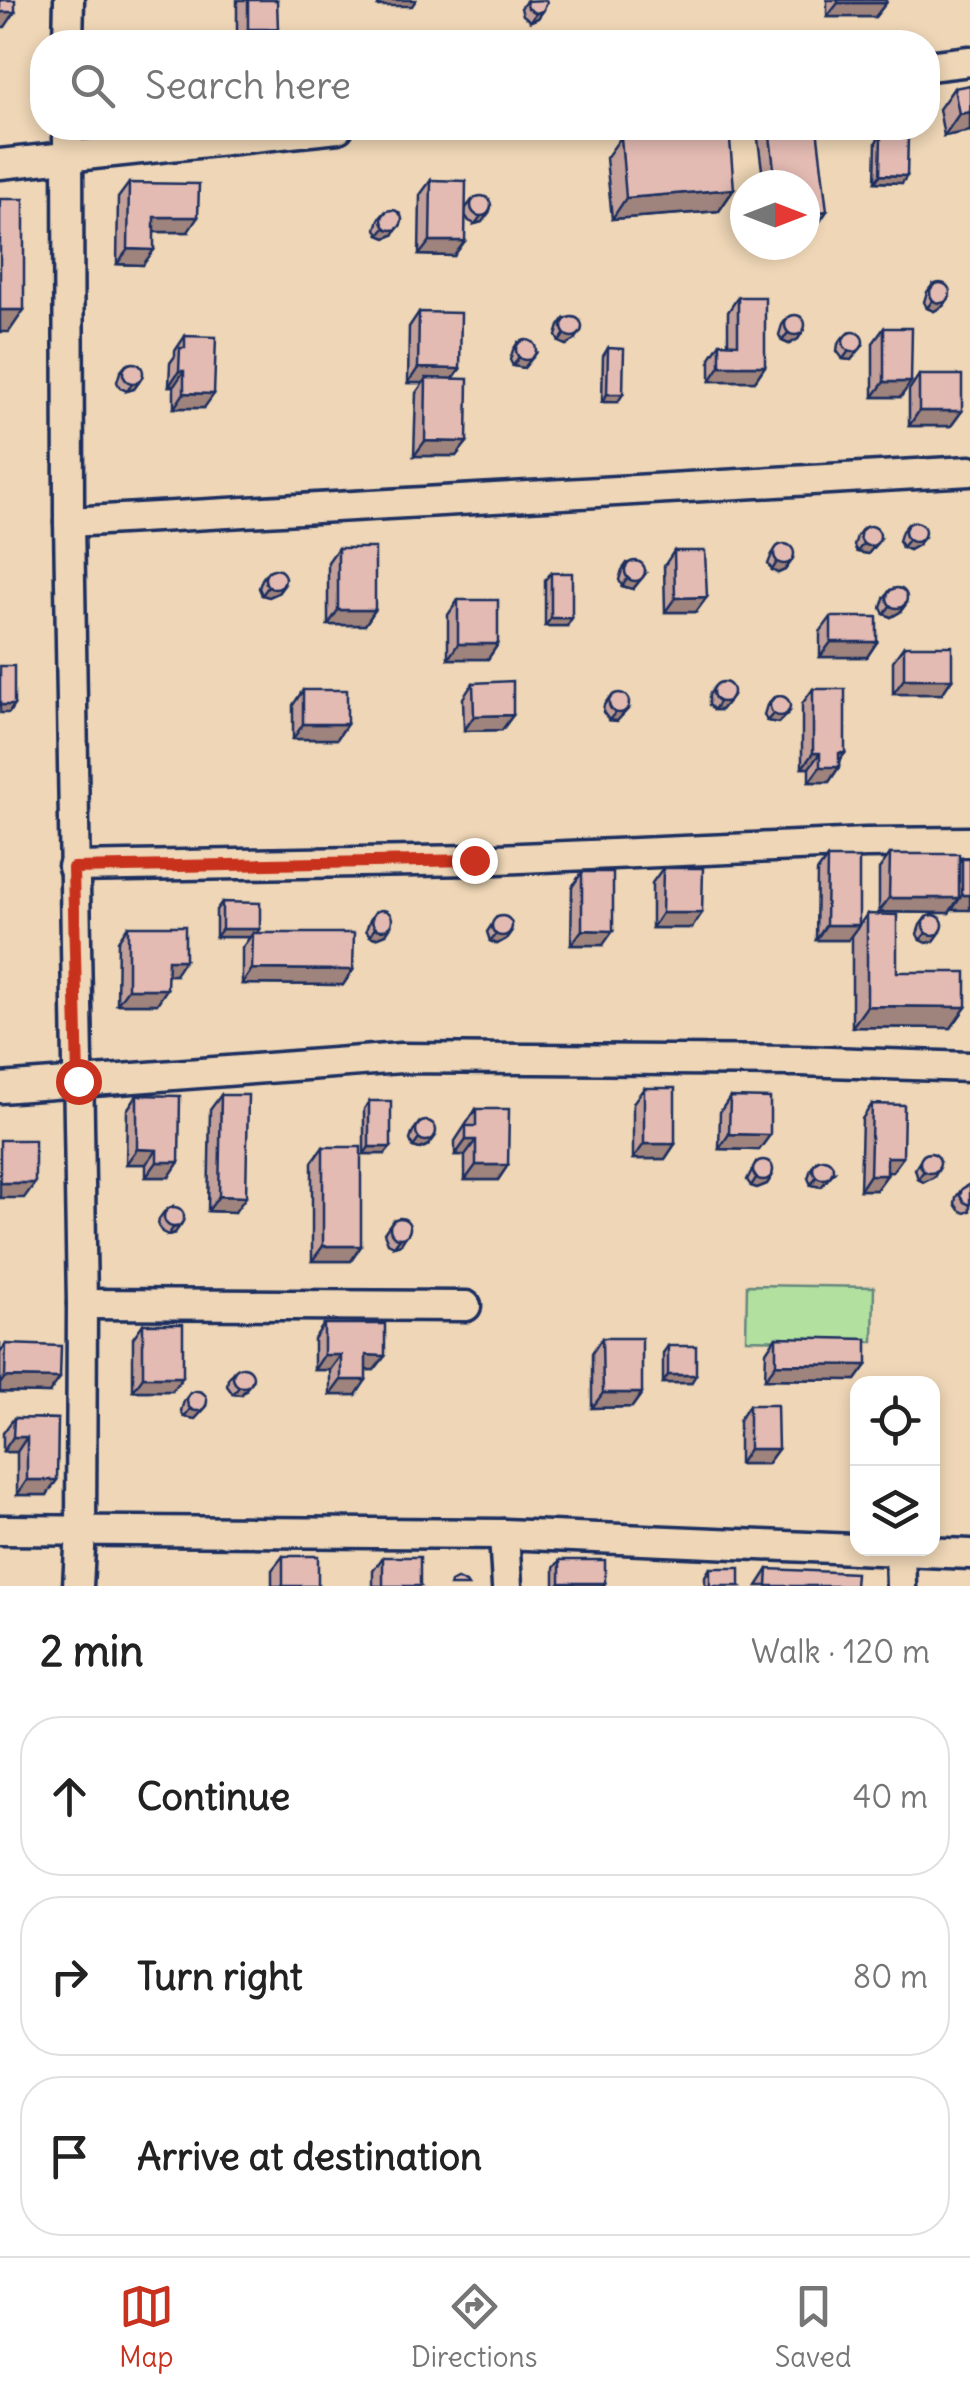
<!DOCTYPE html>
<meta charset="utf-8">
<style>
:root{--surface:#fff;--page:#f2f2f2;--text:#222;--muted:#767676;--line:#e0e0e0;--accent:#c8321e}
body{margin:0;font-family:Delius,sans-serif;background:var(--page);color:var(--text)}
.controls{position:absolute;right:30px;bottom:30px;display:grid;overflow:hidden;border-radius:20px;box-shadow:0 5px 15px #0003}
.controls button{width:90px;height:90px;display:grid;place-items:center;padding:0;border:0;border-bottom:2px solid var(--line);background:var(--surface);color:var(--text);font:50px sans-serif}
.compass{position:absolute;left:730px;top:170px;width:90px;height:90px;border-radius:50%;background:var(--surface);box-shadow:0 5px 15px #0003;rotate:90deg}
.stop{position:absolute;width:30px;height:30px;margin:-22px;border:8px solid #c8321e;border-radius:50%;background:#fff}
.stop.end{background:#c8321e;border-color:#fff;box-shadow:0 2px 10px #0008}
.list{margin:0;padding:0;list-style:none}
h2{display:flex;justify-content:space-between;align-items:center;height:130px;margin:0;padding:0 40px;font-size:42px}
h2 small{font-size:32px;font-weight:400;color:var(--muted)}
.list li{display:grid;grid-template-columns:65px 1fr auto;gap:30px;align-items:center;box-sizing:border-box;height:160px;margin:0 20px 20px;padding:0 20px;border:2px solid var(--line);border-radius:40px}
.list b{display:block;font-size:38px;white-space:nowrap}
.list em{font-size:32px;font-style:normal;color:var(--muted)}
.icon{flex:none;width:55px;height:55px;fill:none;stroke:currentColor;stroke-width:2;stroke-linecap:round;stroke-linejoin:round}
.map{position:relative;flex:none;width:970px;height:1586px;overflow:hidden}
.search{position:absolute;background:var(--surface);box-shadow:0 5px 15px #0003;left:30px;right:30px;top:30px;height:110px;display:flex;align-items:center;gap:25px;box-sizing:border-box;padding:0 35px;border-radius:40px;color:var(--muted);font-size:38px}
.sheet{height:670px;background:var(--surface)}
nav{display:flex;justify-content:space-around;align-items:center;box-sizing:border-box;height:140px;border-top:2px solid var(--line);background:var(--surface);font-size:28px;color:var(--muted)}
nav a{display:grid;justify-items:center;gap:5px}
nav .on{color:var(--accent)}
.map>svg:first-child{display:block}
.green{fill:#b2e09f;stroke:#66887e;stroke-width:2.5}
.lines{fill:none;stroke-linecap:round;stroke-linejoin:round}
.street-casing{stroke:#1b2f5e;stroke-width:35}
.street{stroke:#eed6b6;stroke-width:28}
.wall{fill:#c3a19a;stroke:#1b2f5e;stroke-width:2.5}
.shaded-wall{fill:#9f837d;stroke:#1b2f5e;stroke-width:2.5}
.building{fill:#e3bbb3;stroke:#1b2f5e;stroke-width:2.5}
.route{stroke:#c8321e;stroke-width:12}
</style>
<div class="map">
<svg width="970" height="1586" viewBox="0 0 970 1586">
<rect width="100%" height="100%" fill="#eed6b6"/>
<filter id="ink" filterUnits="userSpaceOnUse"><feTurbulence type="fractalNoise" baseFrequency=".01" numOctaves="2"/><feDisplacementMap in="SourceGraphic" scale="20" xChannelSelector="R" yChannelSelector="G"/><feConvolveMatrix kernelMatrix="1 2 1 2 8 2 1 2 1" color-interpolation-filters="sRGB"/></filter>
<g filter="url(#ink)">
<polygon class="green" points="747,1285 874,1287 873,1342 746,1339"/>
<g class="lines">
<defs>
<g id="street">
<polyline points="68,42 69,0"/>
<polyline points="928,66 970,61"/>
<polyline points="68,128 69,522 82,1304 81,1530 78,1586"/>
<polyline points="0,164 338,128"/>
<polyline points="69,522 970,471"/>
<polyline points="73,867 474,860 866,843 970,842"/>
<polyline points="0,1088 401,1058 801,1061 970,1067"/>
<polyline points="82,1304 466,1306"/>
<polyline points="0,1530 504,1534 970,1554"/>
<polyline points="504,1534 507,1586"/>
<polyline points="900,1552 901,1586"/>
</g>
</defs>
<use href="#street" class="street-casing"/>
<use href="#street" class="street"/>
</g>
<g class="wall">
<polygon points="237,0 277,0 268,42 237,42"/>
<polygon points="527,0 543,11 538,18 531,21 523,15 521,8"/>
<polygon points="827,0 886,0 886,3 875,17 827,17"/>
<polygon points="954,88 970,131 944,136 939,109"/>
<polygon points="766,128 817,128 817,226 805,185 764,185 758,139"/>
<polygon points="881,135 902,183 875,182 876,142"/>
<polygon points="621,137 734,189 719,211 612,219 606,158"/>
<polygon points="431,180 454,256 419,255 420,195"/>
<polygon points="129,183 188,232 154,232 143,265 117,264 118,198"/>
<polygon points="489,199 482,222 475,224 469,221 465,215 466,208 472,200"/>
<polygon points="385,212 393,235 386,238 379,235 376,229 379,219"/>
<polygon points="933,284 949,298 943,306 934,311 927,308 924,302 927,292"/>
<polygon points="738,297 765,366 755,381 710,381 710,358 720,343 728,344 728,312"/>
<polygon points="419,312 453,379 467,442 456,456 414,456 416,393 423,383 408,383 409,327"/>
<polygon points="787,318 803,331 798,339 789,344 782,341 779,335 782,325"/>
<polygon points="564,319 575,340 566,345 559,342 556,336 559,326"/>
<polygon points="884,328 901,397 873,397 873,343"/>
<polygon points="185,336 204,408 174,408 174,386 169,386 170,363 175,356 175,351"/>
<polygon points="843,337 863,345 851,360 843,359 837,351 838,344"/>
<polygon points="518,342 536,353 524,368 513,366 510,360 513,350"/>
<polygon points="608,348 618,402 602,402 603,356"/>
<polygon points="126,365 139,382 134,389 127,391 120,388 117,382 120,372"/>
<polygon points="919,375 962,411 951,426 909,426 909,390"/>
<polygon points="908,524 918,545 909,550 902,547 899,541 902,531"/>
<polygon points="863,528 880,539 868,554 857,552 854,546 857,536"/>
<polygon points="777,547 790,563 785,570 778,573 772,570 768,564 772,554"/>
<polygon points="338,548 375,610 365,625 328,625 328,562"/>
<polygon points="674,551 696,612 665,612 664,566"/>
<polygon points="627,563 645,574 633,589 622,586 619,580 622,570"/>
<polygon points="268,571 284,585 278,593 269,597 262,595 259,588 262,579"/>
<polygon points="551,573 567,626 545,626 545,580"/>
<polygon points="890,590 906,604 900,612 891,617 884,614 881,608 884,598"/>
<polygon points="458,600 498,644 488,659 448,659 448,615"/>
<polygon points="831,617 877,642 867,657 820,657 820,632"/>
<polygon points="904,646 952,679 942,694 893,694 893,661"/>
<polygon points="473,683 513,715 502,730 464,731 463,698"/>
<polygon points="714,687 733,695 721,710 714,710 709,705 709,695"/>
<polygon points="813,689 845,753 839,761 839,767 829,782 809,782 809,768 802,768 802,704"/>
<polygon points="303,690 347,724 337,739 293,739 293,705"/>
<polygon points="609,698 628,709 617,721 609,720 603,712 604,705"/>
<polygon points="773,698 789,712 778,723 767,721 764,715 767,705"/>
<polygon points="890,854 959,862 962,859 970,859 970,910 952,909 949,913 879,912 879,869"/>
<polygon points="827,858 848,940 816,940 817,872"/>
<polygon points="663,868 692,928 652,928 652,883"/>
<polygon points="582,872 603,945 571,945 572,887"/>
<polygon points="222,902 260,929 257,933 353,970 343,985 242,984 242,948 250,937 216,937 216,910"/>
<polygon points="375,912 386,934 376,938 370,936 366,930 370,920"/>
<polygon points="867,914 897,972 966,1007 951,1028 852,1027 852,936"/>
<polygon points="926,917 939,934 934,941 927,943 920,940 917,934 920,925"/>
<polygon points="496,918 506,939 497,944 490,941 487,932"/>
<polygon points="128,926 175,975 168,975 157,1004 117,1004 118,941"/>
<polygon points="644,1088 675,1144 665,1159 633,1159 633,1103"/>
<polygon points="137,1095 169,1177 146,1177 146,1164 126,1164 127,1110"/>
<polygon points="221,1095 235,1212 208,1211 210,1110"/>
<polygon points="730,1097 770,1135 759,1150 719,1149 720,1112"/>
<polygon points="369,1101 385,1154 364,1154 364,1109"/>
<polygon points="872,1104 903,1157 892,1172 887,1172 887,1175 876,1190 860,1190 862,1119"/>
<polygon points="476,1109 508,1165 498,1180 465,1180 465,1155 455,1155 455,1141"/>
<polygon points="419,1123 429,1145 420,1149 413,1147 410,1140 413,1131"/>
<polygon points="323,1147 361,1246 351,1261 312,1261 312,1162"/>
<polygon points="923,1156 934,1177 924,1182 918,1179 915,1169"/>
<polygon points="816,1161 834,1172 821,1187 811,1185 808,1178 811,1169"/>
<polygon points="756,1162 772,1176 767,1184 757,1188 751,1186 747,1180"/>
<polygon points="970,1184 970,1211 965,1213 959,1210 955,1204 956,1197 962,1189"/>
<polygon points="173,1206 175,1233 168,1235 162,1232 158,1226 159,1219 164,1212"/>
<polygon points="393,1220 401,1244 394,1246 388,1243 384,1233"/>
<polygon points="143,1324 172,1391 133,1391 133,1338"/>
<polygon points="324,1324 385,1356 374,1370 366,1370 356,1395 330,1395 330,1370 314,1370 314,1339"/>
<polygon points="776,1337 867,1365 856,1380 765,1379 766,1352"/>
<polygon points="602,1338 642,1393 632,1407 592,1408 592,1353"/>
<polygon points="0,1342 0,1353 6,1344 49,1393 0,1392"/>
<polygon points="668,1346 691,1383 663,1383 663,1353"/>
<polygon points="233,1372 246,1390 241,1395 233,1394 227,1386 228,1379"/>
<polygon points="190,1393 206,1407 195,1419 184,1417 181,1411 184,1401"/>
<polygon points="749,1405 778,1449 767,1464 739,1464 739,1420"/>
<polygon points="14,1418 58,1419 47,1495 17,1495 17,1452 3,1452 3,1433"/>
<polygon points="283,1556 318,1586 272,1586 272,1570"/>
<polygon points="383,1557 420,1586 373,1586 373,1571"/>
<polygon points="560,1560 605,1583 603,1586 554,1586 554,1568"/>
<polygon points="710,1568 740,1586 705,1586 705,1576"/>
<polygon points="768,1569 855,1586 757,1586"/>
</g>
<g class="shaded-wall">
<polygon points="382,0 416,0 412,6 378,6"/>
<polygon points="838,3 886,3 875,17 827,17"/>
<polygon points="543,11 538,18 531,21 536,13"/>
<polygon points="0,12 15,12 5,27 0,27"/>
<polygon points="248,29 278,29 268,42 239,42"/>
<polygon points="970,112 970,131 944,136 959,114"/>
<polygon points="880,175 907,176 902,183 875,182"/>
<polygon points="734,189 719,211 612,219 626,198"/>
<polygon points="827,211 817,226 805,227 805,214"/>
<polygon points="488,214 482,222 475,224 481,216"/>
<polygon points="154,217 198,217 188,232 144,232"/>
<polygon points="385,228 398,228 393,235 386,238 379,235"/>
<polygon points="430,241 465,241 454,256 419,255"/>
<polygon points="128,249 154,250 143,265 117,264"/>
<polygon points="949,298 943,306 934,311 927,308 933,300"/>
<polygon points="0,310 24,310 9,332 0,332"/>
<polygon points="803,331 798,339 789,344 782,341 787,334"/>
<polygon points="580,332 575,340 566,345 559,342 564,335"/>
<polygon points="863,345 851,360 843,359 848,352"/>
<polygon points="536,353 524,368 513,366 518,358"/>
<polygon points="720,366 765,366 755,381 710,381"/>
<polygon points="418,368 460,369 450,383 426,378 423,383 408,383"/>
<polygon points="179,371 184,371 174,386 169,386"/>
<polygon points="139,382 134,389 127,391 132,384"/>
<polygon points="884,382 911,382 901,397 873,397"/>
<polygon points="184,393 214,394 204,408 174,408"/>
<polygon points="607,394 623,394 618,402 602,402"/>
<polygon points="919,411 962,411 951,426 909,426"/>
<polygon points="425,441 467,442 456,456 414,456"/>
<polygon points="924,538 918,545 909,550 902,547 908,540"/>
<polygon points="880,539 868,554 857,552 863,544"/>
<polygon points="777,562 790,563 785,570 778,573 772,570"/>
<polygon points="645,574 633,589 622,586 627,579"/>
<polygon points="284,585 278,593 269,597 262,595 268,587"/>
<polygon points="707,597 696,612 665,612 675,598"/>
<polygon points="906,604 900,612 891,617 884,614 890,606"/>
<polygon points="338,610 375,610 365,625 328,625"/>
<polygon points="551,618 572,618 567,626 545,626"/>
<polygon points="831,642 877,642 867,657 820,657"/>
<polygon points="458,644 498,644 488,659 448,659"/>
<polygon points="904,679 952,679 942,694 893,694"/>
<polygon points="733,695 721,710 714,710 719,702"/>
<polygon points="0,705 14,705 9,713 0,713"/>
<polygon points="628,709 617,721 609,720 615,713"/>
<polygon points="789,712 778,723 767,721 773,714"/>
<polygon points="513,715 502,730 464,731 474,716"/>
<polygon points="303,724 347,724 337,739 293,739"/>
<polygon points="813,753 820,753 809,768 802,768"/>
<polygon points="839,753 845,753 835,767 839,767 829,782 809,782 820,767"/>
<polygon points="962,895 970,895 970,910 952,910"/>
<polygon points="889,898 959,898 949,913 879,912"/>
<polygon points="662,913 702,913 692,928 652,928"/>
<polygon points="826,925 859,925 848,940 816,940"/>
<polygon points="391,926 386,934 376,938 370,936 375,928"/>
<polygon points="222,929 260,929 254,937 253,933 250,937 216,937"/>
<polygon points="582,930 613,931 603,945 571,945"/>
<polygon points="511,932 506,939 497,944 490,941 496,934"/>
<polygon points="926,933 939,934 934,941 927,943 920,940"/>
<polygon points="168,960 185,960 175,975 157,975"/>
<polygon points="252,969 353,970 343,985 242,984"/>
<polygon points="128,989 167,989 157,1004 117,1004"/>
<polygon points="867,1006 966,1007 951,1028 852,1027"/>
<polygon points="729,1134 770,1135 759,1150 719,1149"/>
<polygon points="435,1137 429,1145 420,1149 413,1147 419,1139"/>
<polygon points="466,1140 476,1140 465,1155 455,1155"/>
<polygon points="644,1144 675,1144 665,1159 633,1159"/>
<polygon points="369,1147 391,1147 385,1154 364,1154"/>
<polygon points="137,1149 157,1150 146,1164 126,1164"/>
<polygon points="887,1157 903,1157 892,1172 876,1172"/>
<polygon points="157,1162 179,1162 169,1177 146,1177"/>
<polygon points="476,1165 508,1165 498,1180 465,1180"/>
<polygon points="939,1169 934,1177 924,1182 918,1179 923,1172"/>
<polygon points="834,1172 821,1187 811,1185 816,1177"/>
<polygon points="870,1175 887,1175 876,1190 860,1190"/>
<polygon points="772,1176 767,1184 757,1188 751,1186 756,1178"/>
<polygon points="0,1183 35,1183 24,1198 0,1198"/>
<polygon points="219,1196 246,1197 235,1212 208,1211"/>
<polygon points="180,1226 175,1233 168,1235 173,1228"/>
<polygon points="406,1236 401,1244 394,1246 400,1238"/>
<polygon points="323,1246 361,1246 351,1261 312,1261"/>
<polygon points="324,1355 341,1355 330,1370 314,1370"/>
<polygon points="366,1355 385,1356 374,1370 356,1370"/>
<polygon points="776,1364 867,1365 856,1380 765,1379"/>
<polygon points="668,1375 696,1375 691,1383 663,1383"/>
<polygon points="5,1377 60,1378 49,1393 0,1392 0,1384"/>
<polygon points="143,1377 183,1377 172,1391 133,1391"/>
<polygon points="341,1380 366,1380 356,1395 330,1395"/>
<polygon points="251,1383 241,1395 233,1394 239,1387"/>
<polygon points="603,1393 642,1393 632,1407 592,1408"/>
<polygon points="206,1407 195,1419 184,1417 190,1409"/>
<polygon points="13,1437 27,1437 17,1452 3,1452"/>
<polygon points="749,1449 778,1449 767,1464 739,1464"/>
<polygon points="27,1480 57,1480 47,1495 17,1495"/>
<polygon points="560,1583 605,1583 603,1586 558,1586"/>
</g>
<g class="building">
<rect x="0" y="0" width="15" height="12"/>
<polygon points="248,0 277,0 278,29 248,29"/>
<polygon points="546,0 547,2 543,11 536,13 528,8 526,1"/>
<rect x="838" y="0" width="48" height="3"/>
<polygon points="970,85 970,112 959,114 954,88"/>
<polygon points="729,128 734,189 626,198 621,137"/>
<polygon points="769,128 817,128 827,211 805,214 805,185 776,185"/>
<polygon points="881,135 908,135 907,176 880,175"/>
<polygon points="431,180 466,181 465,241 430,241"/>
<polygon points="129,183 199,184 198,217 154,217 154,250 128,249"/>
<circle cx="481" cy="206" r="10"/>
<rect x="0" y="199" width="24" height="111"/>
<circle cx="392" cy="220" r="10"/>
<circle cx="940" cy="293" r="10"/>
<polygon points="738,297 765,297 765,366 720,366 720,343 738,344"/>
<polygon points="419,312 461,313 460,369 418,368"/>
<circle cx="795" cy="325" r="10"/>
<circle cx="572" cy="327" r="10"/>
<polygon points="884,328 912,328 911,382 884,382"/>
<circle cx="853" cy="342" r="10"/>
<polygon points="185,336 216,337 214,394 184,393 184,371 179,371 180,348 185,348"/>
<circle cx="526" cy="350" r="10"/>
<polygon points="608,348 624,349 623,394 607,394"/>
<circle cx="133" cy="373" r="10"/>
<rect x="919" y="375" width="43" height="36"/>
<polygon points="426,378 468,379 467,442 425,441"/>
<circle cx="915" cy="532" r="10"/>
<circle cx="870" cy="536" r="10"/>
<circle cx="784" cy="554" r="10"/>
<rect x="338" y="548" width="37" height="62"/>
<polygon points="674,551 705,551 707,597 675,598"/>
<circle cx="635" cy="571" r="10"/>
<circle cx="275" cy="579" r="10"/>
<rect x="551" y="573" width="21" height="45"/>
<circle cx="897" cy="598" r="10"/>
<rect x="458" y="600" width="40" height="44"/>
<rect x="831" y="617" width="46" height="25"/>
<rect x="904" y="646" width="48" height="33"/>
<rect x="0" y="666" width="14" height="39"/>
<polygon points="513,681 513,715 474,716 473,683"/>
<circle cx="723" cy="692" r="10"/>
<polygon points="813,689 845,689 845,753 839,753 839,767 820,767 820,753 813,753"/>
<rect x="303" y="690" width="44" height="34"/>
<circle cx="619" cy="703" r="10"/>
<circle cx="780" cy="706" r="10"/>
<polygon points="890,854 959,854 959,898 889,898"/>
<polygon points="827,858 859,858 859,925 826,925"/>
<rect x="962" y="859" width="8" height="36"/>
<polygon points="663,868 703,868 702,913 662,913"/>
<polygon points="582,872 613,872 613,931 582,930"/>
<polygon points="222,902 260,903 260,929 222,929"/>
<circle cx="382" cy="920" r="10"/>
<polygon points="867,914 897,915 897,972 966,972 966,1007 867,1006"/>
<circle cx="933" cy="925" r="10"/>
<circle cx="502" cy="926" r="10"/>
<polygon points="128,926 185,926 185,960 168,960 167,989 128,989"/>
<polygon points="253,933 354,933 353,970 252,969"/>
<rect x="644" y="1088" width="31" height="56"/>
<polygon points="137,1095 180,1096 179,1162 157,1162 157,1150 137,1149"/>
<polygon points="221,1095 248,1095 246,1197 219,1196"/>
<polygon points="730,1097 770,1098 770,1135 729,1134"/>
<rect x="369" y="1101" width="22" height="46"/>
<polygon points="872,1104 904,1105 903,1157 887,1157 887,1175 870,1175"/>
<polygon points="476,1109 509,1109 508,1165 476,1165 476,1140 466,1140 466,1126 476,1126"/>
<circle cx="426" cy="1131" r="10"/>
<rect x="0" y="1140" width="35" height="43"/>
<rect x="323" y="1147" width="38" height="99"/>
<circle cx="930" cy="1163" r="10"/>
<circle cx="823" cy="1169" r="10"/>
<circle cx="763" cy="1170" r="10"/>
<polygon points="970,1184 970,1205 964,1202 960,1196 962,1189"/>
<circle cx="174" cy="1217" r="10"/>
<circle cx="400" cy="1228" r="10"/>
<rect x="143" y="1324" width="40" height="53"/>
<polygon points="324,1324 385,1324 385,1356 366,1355 366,1380 341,1380 341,1355 324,1355"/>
<polygon points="776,1337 867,1339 867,1365 776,1364"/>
<polygon points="602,1338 642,1338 642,1393 603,1393"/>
<polygon points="6,1344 61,1346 60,1378 5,1377"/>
<rect x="668" y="1346" width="28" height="29"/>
<circle cx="243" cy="1377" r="10"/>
<circle cx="197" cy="1401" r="10"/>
<polygon points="749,1405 777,1405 778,1449 749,1449"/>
<polygon points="14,1418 58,1419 57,1480 27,1480 27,1437 13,1437"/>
<rect x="283" y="1556" width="35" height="30"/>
<rect x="383" y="1557" width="37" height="29"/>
<rect x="560" y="1560" width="45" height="23"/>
<rect x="710" y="1568" width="30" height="18"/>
<polygon points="768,1569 856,1573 855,1586 767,1586"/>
<polygon points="457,1579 466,1583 468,1586 450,1586 451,1582"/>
</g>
</g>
<g class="lines" filter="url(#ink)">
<polyline class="route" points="78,1081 73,868 474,860"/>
</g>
</svg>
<div class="controls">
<button><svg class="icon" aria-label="locate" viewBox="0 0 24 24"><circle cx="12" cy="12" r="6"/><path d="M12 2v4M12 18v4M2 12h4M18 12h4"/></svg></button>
<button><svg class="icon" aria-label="layers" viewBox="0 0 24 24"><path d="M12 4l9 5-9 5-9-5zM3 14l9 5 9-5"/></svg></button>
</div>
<svg class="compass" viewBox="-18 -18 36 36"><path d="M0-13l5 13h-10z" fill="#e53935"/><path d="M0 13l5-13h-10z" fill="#767676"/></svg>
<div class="stop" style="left:78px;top:1081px"></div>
<div class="stop end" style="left:474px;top:860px"></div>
<div class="search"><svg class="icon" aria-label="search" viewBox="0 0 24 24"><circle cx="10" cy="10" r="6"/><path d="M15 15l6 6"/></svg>Search here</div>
</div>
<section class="sheet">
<h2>2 min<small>Walk · 120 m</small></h2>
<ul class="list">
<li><svg class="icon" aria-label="ahead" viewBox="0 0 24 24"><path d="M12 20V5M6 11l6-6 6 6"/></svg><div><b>Continue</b></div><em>40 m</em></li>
<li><svg class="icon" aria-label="right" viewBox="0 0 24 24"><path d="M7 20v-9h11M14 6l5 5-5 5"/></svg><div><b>Turn right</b></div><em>80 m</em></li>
<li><svg class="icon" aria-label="arrive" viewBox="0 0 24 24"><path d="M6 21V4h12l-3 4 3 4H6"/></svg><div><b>Arrive at destination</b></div></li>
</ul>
</section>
<nav>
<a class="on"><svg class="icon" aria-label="map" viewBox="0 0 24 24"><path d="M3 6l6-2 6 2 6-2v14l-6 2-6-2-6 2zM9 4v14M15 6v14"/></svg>Map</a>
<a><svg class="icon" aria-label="directions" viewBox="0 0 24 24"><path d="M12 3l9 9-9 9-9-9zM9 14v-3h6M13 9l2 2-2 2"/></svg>Directions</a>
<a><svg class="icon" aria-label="saved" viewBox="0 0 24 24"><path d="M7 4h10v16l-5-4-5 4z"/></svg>Saved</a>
</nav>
